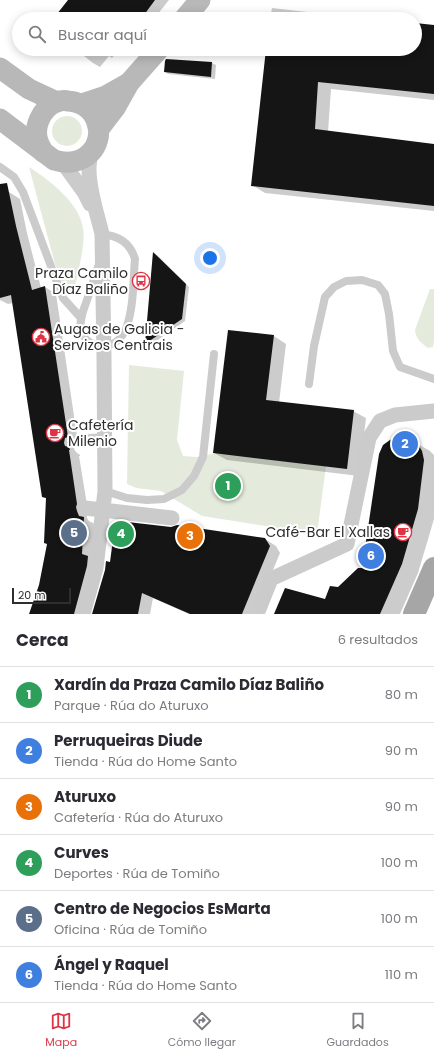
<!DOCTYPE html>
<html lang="es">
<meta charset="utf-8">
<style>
:root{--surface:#fff;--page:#f2f2f3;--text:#2b2b33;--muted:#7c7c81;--line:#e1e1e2;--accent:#e03444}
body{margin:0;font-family:Poppins,sans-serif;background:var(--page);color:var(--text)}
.scale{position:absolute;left:12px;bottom:10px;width:59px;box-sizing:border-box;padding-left:4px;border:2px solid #2e2e2e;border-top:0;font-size:11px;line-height:14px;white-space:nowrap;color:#2e2e2e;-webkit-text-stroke:3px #fff;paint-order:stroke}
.you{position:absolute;left:210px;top:258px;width:14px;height:14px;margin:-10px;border:3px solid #fff;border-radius:50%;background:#1a73e8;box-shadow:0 0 0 6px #1a73e833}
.badge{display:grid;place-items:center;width:26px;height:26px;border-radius:50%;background:var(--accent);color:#fff;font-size:13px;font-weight:700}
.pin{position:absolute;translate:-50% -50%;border:2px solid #fff;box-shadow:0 1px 4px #0006}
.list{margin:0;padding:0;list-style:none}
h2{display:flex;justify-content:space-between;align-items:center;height:52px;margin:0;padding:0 16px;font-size:17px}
h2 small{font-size:13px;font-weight:400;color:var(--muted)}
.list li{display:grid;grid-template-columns:26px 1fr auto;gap:12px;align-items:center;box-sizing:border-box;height:56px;padding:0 16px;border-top:1px solid var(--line)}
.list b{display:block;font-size:15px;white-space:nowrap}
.list p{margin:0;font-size:13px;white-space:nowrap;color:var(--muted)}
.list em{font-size:13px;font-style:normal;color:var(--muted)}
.icon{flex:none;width:22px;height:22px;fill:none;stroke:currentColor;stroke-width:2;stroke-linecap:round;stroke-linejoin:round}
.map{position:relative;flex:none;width:434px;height:614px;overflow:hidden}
.search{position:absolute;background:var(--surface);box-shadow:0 2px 10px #0003;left:12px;right:12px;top:12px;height:44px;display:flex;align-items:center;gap:10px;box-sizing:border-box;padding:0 14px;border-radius:22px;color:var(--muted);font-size:15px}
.sheet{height:388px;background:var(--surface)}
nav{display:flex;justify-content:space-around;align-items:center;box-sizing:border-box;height:56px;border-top:1px solid var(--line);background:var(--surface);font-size:11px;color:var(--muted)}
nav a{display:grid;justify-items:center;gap:2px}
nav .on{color:var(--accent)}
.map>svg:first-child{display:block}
.green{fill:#e4ebdc}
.shadow{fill:#0003}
.building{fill:#151515}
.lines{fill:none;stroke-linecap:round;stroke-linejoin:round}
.lane{stroke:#cbcbcb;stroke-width:8}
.street{stroke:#cbcbcb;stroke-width:15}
.secondary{stroke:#b8b8b8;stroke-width:21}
.primary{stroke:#a6a6a6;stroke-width:22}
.labels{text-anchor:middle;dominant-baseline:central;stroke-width:4;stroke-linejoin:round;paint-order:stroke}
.poi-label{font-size:14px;fill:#2e2e2e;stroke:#fff;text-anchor:end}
</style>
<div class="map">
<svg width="434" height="614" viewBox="0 0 434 614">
<rect width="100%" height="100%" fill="#fff"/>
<g class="green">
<circle cx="67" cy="131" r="15"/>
<path d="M29,167C49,180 79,202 83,228C86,245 77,274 74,292H71L62,283L55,264Z"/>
<path d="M430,289H434V341L433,347L428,348C421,343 416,339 415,330Z"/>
<polygon points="129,365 184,371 177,440 183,456 196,457 218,453 326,466 317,534 202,516 161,491 136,488 127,484"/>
</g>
<g class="shadow">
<polygon points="69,0 169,0 157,15 155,14 151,19 54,19"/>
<polygon points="272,8 369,19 270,19"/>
<polygon points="415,24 434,26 434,100 331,89 328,132 434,145 434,211 265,193 252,185 267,49 415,49"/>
<polygon points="75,49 119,49 112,58 109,56 100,67 93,63"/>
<polygon points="167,60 212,63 216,65 215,79 168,74 165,72"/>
<polygon points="9,192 20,199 27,233 41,288 45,287 56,294 78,443 76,444 74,449 76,452 80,455 80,456 79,456 88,511 87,514 87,518 89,521 95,524 86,614 30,614 40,586 48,544 47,499 43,497 13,303 8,304 0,300 0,194"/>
<polygon points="154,254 157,255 189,287 185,321 149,346 146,344"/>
<polygon points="274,336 286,344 279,403 353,411 366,418 359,476 227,460 214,453"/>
<polygon points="413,441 430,451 434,455 434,519 418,573 400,614 275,614 326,600 338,588 363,569"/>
<polygon points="265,539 276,546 280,553 255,614 189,614 153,598 150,614 93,614 111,564"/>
</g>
<g class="building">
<polygon points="68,0 155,0 141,19 53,19"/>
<polygon points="415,23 434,25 434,94 318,82 315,129 434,144 434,206 251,186 266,49 415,49"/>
<polygon points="166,59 212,62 211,77 164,72 165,61"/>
<polygon points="7,183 16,226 32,290 45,286 68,437 65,438 64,443 65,446 69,447 70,450 69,450 77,504 76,507 77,511 79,516 84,517 82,554 88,556 87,566 74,614 29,614 39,585 47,544 44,543 46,498 42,497 11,295 0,298 0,184"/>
<polygon points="153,252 186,284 182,319 145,344"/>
<polygon points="228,330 274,335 266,400 354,410 347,469 213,453"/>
<polygon points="397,437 405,437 410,438 417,443 422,451 424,460 418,509 402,564 380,614 274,614 285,588 325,599 330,586 338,587 358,568 362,568 379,454 383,445 390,440"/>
<polygon points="119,521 171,527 177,525 265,538 270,546 242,614 190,614 142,593 138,614 92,614 105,570 106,561 110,562 115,524"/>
</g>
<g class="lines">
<g class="lane">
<polyline points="0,167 14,177 23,192 63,298 81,318"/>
<path d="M99,264C95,276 91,288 87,300C84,309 79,319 81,329C83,345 105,351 117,341C121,338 124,333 126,329C134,307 133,282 135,259C130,242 118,236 102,234"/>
<polyline points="309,384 314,346 325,297 334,287 346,281 362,280 378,285 385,294 389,314 393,351 400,367 434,379"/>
<polyline points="69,442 90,438 105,437"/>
<polyline points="105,491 127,498 147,500 164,499 182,490 194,476 203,457 214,354"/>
</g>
<g class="street">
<polyline points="63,163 84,192 90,204"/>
<polyline points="85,508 172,518"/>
<path d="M83,614L96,568L105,491L104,357L102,234C97,213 89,191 89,169C89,163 90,158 91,153"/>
<polyline points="257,614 271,579 347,544 369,438 380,421 395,415 434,411"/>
</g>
<g class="secondary">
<polyline points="184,19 200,0"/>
<polyline points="0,68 29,89 57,102"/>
<polyline points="82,104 106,96 129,83"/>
<path d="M0,119L54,160C67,164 81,163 91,152C97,146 100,135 98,127C95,111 83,102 68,101C64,100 59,101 56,102C41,109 32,128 39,144C40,146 42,149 43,152"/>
<polyline points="99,129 115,108 129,83 159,49"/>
</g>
<polyline class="primary" points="414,614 434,568"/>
</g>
<defs>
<symbol id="bus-ring" viewBox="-11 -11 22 22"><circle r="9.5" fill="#fff" stroke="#e03444" stroke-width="1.5"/><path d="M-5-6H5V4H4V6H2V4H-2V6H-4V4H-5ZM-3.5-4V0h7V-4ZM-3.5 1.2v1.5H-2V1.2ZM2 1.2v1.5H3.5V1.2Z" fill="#e03444"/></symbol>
<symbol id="civic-ring" viewBox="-11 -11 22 22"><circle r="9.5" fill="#fff" stroke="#e03444" stroke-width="1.5"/><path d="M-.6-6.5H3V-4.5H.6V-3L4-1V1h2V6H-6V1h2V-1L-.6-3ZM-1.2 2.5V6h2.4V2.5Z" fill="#e03444"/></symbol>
<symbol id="cafe-ring" viewBox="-11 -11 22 22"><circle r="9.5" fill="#fff" stroke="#e03444" stroke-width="1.5"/><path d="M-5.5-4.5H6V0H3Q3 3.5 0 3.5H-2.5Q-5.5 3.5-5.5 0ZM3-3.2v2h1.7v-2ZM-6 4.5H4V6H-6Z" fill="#e03444"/></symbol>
</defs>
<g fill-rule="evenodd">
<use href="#bus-ring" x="131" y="271" width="20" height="20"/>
<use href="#civic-ring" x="31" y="327" width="20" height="20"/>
<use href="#cafe-ring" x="45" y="423" width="20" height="20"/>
<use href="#cafe-ring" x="393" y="522" width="20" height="20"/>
</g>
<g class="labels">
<g class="poi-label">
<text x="128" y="273">Praza Camilo<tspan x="128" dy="16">Díaz Baliño</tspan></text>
<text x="54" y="329" text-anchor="start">Augas de Galicia -<tspan x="54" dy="16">Servizos Centrais</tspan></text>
<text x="68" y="425" text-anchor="start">Cafetería<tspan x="68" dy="16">Milenio</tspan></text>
<text x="390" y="532">Café-Bar El Xallas</text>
</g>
</g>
</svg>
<div class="scale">20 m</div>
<div class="you"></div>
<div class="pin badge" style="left:228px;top:486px;background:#2e9e5b">1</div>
<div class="pin badge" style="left:405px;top:444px;background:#3f7fe0">2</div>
<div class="pin badge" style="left:190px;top:536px;background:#e8710a">3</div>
<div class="pin badge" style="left:121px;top:534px;background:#2e9e5b">4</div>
<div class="pin badge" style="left:74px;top:533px;background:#5c6f8a">5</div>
<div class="pin badge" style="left:371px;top:556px;background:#3f7fe0">6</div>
<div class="search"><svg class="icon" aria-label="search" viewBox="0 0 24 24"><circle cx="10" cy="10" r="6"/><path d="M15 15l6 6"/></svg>Buscar aquí</div>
</div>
<section class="sheet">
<h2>Cerca<small>6 resultados</small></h2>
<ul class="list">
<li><span class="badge" style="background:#2e9e5b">1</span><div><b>Xardín da Praza Camilo Díaz Baliño</b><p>Parque · Rúa do Aturuxo</p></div><em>80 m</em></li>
<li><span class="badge" style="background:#3f7fe0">2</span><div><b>Perruqueiras Diude</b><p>Tienda · Rúa do Home Santo</p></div><em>90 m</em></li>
<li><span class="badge" style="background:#e8710a">3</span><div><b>Aturuxo</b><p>Cafetería · Rúa do Aturuxo</p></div><em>90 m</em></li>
<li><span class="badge" style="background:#2e9e5b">4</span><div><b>Curves</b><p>Deportes · Rúa de Tomiño</p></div><em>100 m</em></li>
<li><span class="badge" style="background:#5c6f8a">5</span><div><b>Centro de Negocios EsMarta</b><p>Oficina · Rúa de Tomiño</p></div><em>100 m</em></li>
<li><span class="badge" style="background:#3f7fe0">6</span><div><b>Ángel y Raquel</b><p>Tienda · Rúa do Home Santo</p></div><em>110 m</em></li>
</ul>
</section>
<nav>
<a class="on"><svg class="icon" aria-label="map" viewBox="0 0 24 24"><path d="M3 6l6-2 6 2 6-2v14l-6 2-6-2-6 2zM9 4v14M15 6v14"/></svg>Mapa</a>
<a><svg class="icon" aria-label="directions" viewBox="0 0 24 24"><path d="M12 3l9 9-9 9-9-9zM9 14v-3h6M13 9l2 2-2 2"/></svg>Cómo llegar</a>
<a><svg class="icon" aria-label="saved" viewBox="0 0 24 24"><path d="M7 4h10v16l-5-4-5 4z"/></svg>Guardados</a>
</nav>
